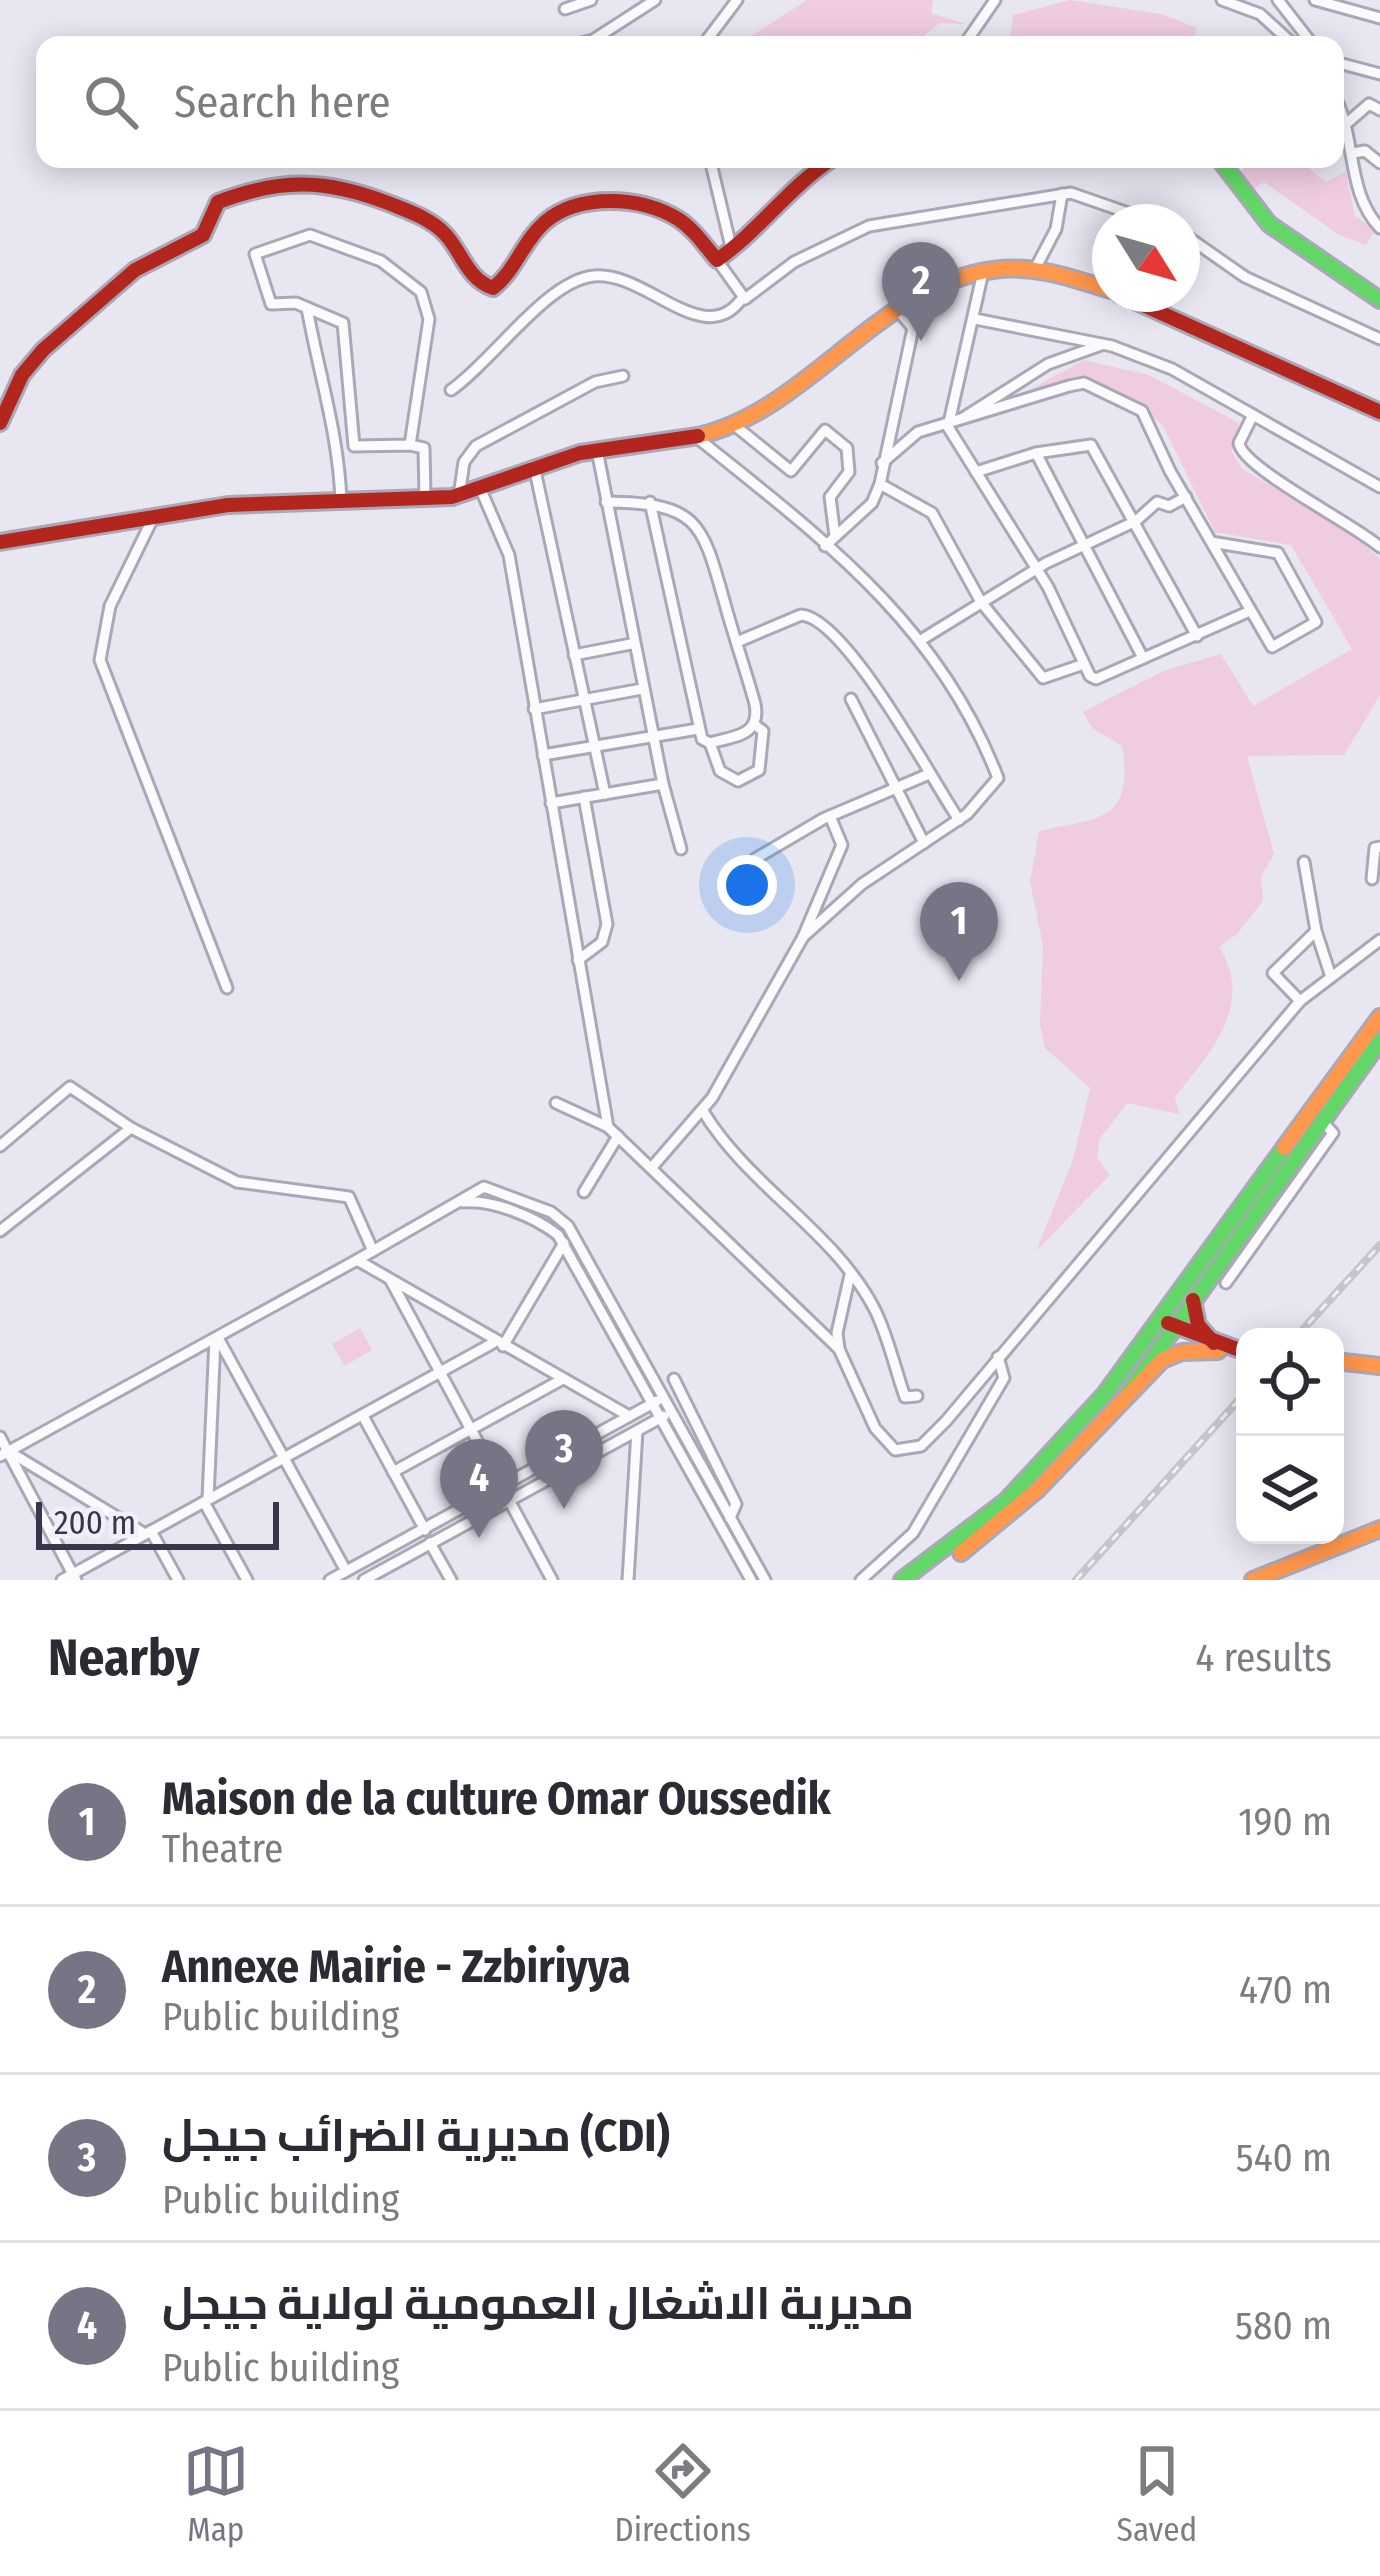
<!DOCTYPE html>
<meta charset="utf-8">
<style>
:root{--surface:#fff;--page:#f7f7f7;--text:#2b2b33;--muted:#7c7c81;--line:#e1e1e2;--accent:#767485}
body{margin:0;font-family:"Fira Sans Condensed",Cairo,sans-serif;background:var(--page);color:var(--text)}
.controls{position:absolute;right:36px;bottom:36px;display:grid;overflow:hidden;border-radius:24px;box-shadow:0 6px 30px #0003}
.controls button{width:108px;height:108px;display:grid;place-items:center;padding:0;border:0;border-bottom:3px solid var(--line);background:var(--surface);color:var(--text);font:60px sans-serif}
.compass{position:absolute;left:1092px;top:204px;width:108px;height:108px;border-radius:50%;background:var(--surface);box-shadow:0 6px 30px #0003;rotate:127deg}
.scale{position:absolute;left:36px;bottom:30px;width:243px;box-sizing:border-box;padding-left:12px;border:6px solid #39364b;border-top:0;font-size:33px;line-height:42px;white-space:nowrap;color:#39364b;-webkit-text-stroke:9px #f1effa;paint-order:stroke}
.you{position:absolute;left:747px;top:885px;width:42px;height:42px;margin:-30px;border:9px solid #fff;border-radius:50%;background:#1a73e8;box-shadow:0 0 0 18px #1a73e833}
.badge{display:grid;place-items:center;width:78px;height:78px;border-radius:50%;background:var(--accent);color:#fff;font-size:39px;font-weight:700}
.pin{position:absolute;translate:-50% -99px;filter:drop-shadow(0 3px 6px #0008)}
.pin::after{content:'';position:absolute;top:63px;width:42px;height:36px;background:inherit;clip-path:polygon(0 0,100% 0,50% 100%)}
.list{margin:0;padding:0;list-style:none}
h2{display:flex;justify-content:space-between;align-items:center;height:156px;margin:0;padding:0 48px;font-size:51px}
h2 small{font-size:39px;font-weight:400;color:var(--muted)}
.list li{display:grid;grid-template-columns:78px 1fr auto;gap:36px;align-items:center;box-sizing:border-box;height:168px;padding:0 48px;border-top:3px solid var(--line)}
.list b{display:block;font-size:45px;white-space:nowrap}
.list p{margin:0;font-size:39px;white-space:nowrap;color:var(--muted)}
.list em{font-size:39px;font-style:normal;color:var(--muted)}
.icon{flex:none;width:66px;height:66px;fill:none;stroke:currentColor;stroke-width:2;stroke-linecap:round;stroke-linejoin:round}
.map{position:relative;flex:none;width:1380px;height:1580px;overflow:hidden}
.search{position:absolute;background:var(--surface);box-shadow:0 6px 30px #0003;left:36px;right:36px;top:36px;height:132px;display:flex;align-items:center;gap:30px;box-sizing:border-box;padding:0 42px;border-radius:24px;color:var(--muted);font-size:45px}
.sheet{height:828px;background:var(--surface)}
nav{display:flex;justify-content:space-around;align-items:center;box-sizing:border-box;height:168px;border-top:3px solid var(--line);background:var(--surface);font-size:33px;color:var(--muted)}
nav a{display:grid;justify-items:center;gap:6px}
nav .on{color:var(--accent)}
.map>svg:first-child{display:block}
.green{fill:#f0cce1}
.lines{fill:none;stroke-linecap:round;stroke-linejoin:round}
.street-casing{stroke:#aaa8b7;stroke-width:15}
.fast-casing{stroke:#aaa8b7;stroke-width:20}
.slow-casing{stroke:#aaa8b7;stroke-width:20}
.jam-casing{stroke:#aaa8b7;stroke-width:20}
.street{stroke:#fbfbfd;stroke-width:9}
.fast{stroke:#63d668;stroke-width:14}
.slow{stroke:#ff974d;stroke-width:14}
.jam{stroke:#b3261e;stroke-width:14}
.rail-casing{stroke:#c5c5c9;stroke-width:8}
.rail{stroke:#f1effa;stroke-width:3;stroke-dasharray:9;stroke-linecap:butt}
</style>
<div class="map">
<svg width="1380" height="1580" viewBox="0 0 1380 1580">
<rect width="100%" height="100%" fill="#e7e6f1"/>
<g class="green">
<polygon points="807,0 933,0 931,13 965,24 940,23 912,45 888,45 886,36 858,40 856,45 737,45"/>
<polygon points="1070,0 1162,14 1197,28 1192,45 1009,45 1013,15"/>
<polygon points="1250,159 1297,159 1326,182 1346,171 1355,216 1375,230 1366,245 1339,235 1264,182 1249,192 1241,173"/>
<path d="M1084,360L1149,375L1239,423L1232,452L1242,469L1343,526L1380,559V695L1344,755L1247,756L1274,854L1261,877L1263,901L1237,934L1219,947C1256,1004 1209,1054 1175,1097L1179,1114L1127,1103L1099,1140L1097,1158L1110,1175L1036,1251L1073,1160L1090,1088L1045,1048L1040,1025L1043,946L1030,882L1039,831C1098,818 1135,822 1122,746L1092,728L1083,712L1163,671L1221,654L1253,706L1352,649L1291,545L1215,532L1163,426L1142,406L1086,377L1002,405Z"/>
<polygon points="360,1328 372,1350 344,1366 332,1344"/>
</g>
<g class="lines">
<defs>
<g id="street">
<polyline points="1222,0 1260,14 1294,45"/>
<polyline points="1278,0 1313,45"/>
<polyline points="1315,0 1380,18"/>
<polyline points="565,9 591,0"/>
<polyline points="573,45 593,40 655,0"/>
<polyline points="703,45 737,0"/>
<polyline points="964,45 995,0"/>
<polyline points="1335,62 1380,74"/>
<path d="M1335,97C1357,140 1346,192 1380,228"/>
<polyline points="1346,124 1369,104 1380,110"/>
<polyline points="1353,153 1365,151 1380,163"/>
<polyline points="482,159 490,159"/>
<polyline points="710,159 732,251"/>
<polyline points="1182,233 1245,277 1380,339"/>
<polyline points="717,260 745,299 794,262 869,226 1071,193 1154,222"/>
<polyline points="1036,267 1056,229 1062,194"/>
<path d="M307,308C319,374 339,436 341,502"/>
<polyline points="975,319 1112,346 1172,369 1380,487"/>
<path d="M451,390C492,362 547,280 594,276C647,271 705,353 743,297"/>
<path d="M1253,415L1239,443C1242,468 1354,524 1380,547"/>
<polyline points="963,418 1048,364 1101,345"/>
<polyline points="733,424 791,471 825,430 847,448 849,472 830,497 835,536"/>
<polyline points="948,427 1048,587 1090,676 1096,679 1250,611"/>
<polyline points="948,427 983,272"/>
<polyline points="410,445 354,446 343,323 296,303 271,304 255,254 310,235 381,261 421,292 429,319 410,445 424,448 425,498"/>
<polyline points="1036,453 1143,658"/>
<polyline points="882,463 918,432 1069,386 1084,383 1142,411 1170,471 1272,647 1316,622 1278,553 1211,542"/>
<polyline points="534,466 605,794"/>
<polyline points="976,472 1036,453 1091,445 1197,636"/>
<polyline points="880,484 932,513 981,602 1043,678 1084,664"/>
<polyline points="481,490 509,555 608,1127 839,1349"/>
<polyline points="459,496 464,462 476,446 595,382 623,376"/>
<path d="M606,502C699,503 702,522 725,604C734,637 746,671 755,704C761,736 735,736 710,743L702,739L650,502"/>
<polyline points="153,518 110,606 100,660 227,988"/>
<polyline points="825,546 872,503 880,484 913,328 897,309"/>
<polyline points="921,640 1046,563 1136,521 1157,502 1169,506 1186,497"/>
<path d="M737,642L801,615C846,618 932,780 959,820"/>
<polyline points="574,655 631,644"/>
<polyline points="851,699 924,843"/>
<polyline points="534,709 642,689"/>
<polyline points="710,743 720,771 738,781 759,770 763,731 755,725"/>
<polyline points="543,755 698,729"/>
<polyline points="663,784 681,849"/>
<polyline points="551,803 663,784 597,450"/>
<polyline points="755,859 823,819 929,774"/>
<polyline points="1304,862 1316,931 1331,977"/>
<polyline points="1372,879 1375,848 1380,847"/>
<polyline points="803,937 842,845 830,816"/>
<polyline points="578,960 602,942 607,924 584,797"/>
<polyline points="1300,1001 1273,973 1316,931"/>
<polyline points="556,1103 608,1127"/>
<path d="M703,1111C748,1186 833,1230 874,1308C888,1335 895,1369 905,1397L917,1396"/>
<polyline points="0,1146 70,1087 131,1128"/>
<path d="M653,1166L712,1098L803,937L862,884L967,814L998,778C938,622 819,536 695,436"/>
<polyline points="584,1192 618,1136"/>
<path d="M463,1202C492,1199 535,1217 558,1235L751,1580"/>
<polyline points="0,1231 131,1128 237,1182 349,1197 373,1251"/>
<polyline points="357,1260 484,1187 551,1212 568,1226 765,1580"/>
<polyline points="850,1275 837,1333 839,1349 875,1428 895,1450 921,1446 946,1421 1300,1001 1380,940"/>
<polyline points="391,1281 552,1580"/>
<polyline points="1226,1283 1333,1133 1322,1121"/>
<polyline points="218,1338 346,1571"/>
<polyline points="503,1346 564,1243"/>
<polyline points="674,1379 736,1504 730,1518"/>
<polyline points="363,1416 425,1530"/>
<polyline points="0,1437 76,1580"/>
<polyline points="13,1454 145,1534"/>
<polyline points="0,1456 357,1260 629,1416"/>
<polyline points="393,1472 561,1380"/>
<polyline points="208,1499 215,1339"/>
<polyline points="204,1502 247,1580"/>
<polyline points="151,1531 178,1580"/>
<polyline points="430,1543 451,1580"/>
<polyline points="62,1580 493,1343"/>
<polyline points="330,1580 657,1401"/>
<polyline points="364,1580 664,1416"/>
<polyline points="628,1580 637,1431"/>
<polyline points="861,1580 913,1533 1004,1378 998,1357"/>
</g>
<g id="fast">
<polyline points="1219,159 1269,224 1380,300"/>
<polyline points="1128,1393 1380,1041"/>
<polyline points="902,1580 1006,1501 1105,1394 1284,1148"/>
</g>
<g id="slow">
<path d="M698,436C810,410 878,285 993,270C1034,264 1072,278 1110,290"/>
<polyline points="1284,1148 1380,1017"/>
<polyline points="1335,1361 1380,1366"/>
<polyline points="961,1553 1037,1490 1162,1360 1182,1352 1218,1351"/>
<polyline points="1253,1580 1380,1529"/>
</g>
<g id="jam">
<polyline points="1119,294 1380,412"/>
<path d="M0,423L22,375L43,350L135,270L203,235L218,202C281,178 326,179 388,203C408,211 430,218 445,234C462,252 467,279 493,288C516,270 523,241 545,222C579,193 642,196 678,219C694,229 705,246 717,260C760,230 788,188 832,159"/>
<polyline points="0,542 228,505 452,497 580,453 698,436"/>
<polyline points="1193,1300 1198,1325 1214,1343"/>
<polyline points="1168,1323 1245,1352"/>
</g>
</defs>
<use href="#street" class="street-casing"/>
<use href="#fast" class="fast-casing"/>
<use href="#slow" class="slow-casing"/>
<use href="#jam" class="jam-casing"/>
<use href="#street" class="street"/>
<use href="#fast" class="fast"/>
<use href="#slow" class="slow"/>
<use href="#jam" class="jam"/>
<defs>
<g id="rail">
<polyline points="1296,1337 1380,1245"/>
<polyline points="1076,1580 1245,1393"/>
</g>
</defs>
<use href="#rail" class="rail-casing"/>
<use href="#rail" class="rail"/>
</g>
</svg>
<div class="controls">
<button><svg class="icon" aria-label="locate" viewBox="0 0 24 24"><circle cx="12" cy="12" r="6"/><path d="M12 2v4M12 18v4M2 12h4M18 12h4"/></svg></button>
<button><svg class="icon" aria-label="layers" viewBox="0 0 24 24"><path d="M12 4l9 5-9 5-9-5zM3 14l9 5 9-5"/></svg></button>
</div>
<svg class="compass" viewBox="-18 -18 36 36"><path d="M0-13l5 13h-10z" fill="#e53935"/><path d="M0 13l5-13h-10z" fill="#7c7c81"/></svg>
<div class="scale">200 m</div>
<div class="you"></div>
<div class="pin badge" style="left:959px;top:981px">1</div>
<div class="pin badge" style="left:921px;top:341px">2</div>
<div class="pin badge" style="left:564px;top:1509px">3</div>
<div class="pin badge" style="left:479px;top:1538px">4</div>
<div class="search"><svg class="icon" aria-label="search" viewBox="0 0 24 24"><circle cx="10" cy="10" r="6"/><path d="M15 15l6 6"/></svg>Search here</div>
</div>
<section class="sheet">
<h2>Nearby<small>4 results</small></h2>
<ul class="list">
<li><span class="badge">1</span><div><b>Maison de la culture Omar Oussedik</b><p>Theatre</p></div><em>190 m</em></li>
<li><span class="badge">2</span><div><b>Annexe Mairie - Zzbiriyya</b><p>Public building</p></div><em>470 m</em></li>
<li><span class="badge">3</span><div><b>مديرية الضرائب جيجل (CDI)</b><p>Public building</p></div><em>540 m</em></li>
<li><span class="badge">4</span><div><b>مديرية الاشغال العمومية لولاية جيجل</b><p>Public building</p></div><em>580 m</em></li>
</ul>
</section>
<nav>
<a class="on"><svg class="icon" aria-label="map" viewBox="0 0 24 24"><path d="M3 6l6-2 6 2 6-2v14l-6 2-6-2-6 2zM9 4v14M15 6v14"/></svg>Map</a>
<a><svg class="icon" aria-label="directions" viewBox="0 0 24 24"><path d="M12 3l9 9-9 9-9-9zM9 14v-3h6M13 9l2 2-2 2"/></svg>Directions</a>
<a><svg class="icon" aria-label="saved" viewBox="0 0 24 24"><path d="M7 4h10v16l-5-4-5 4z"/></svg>Saved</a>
</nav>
